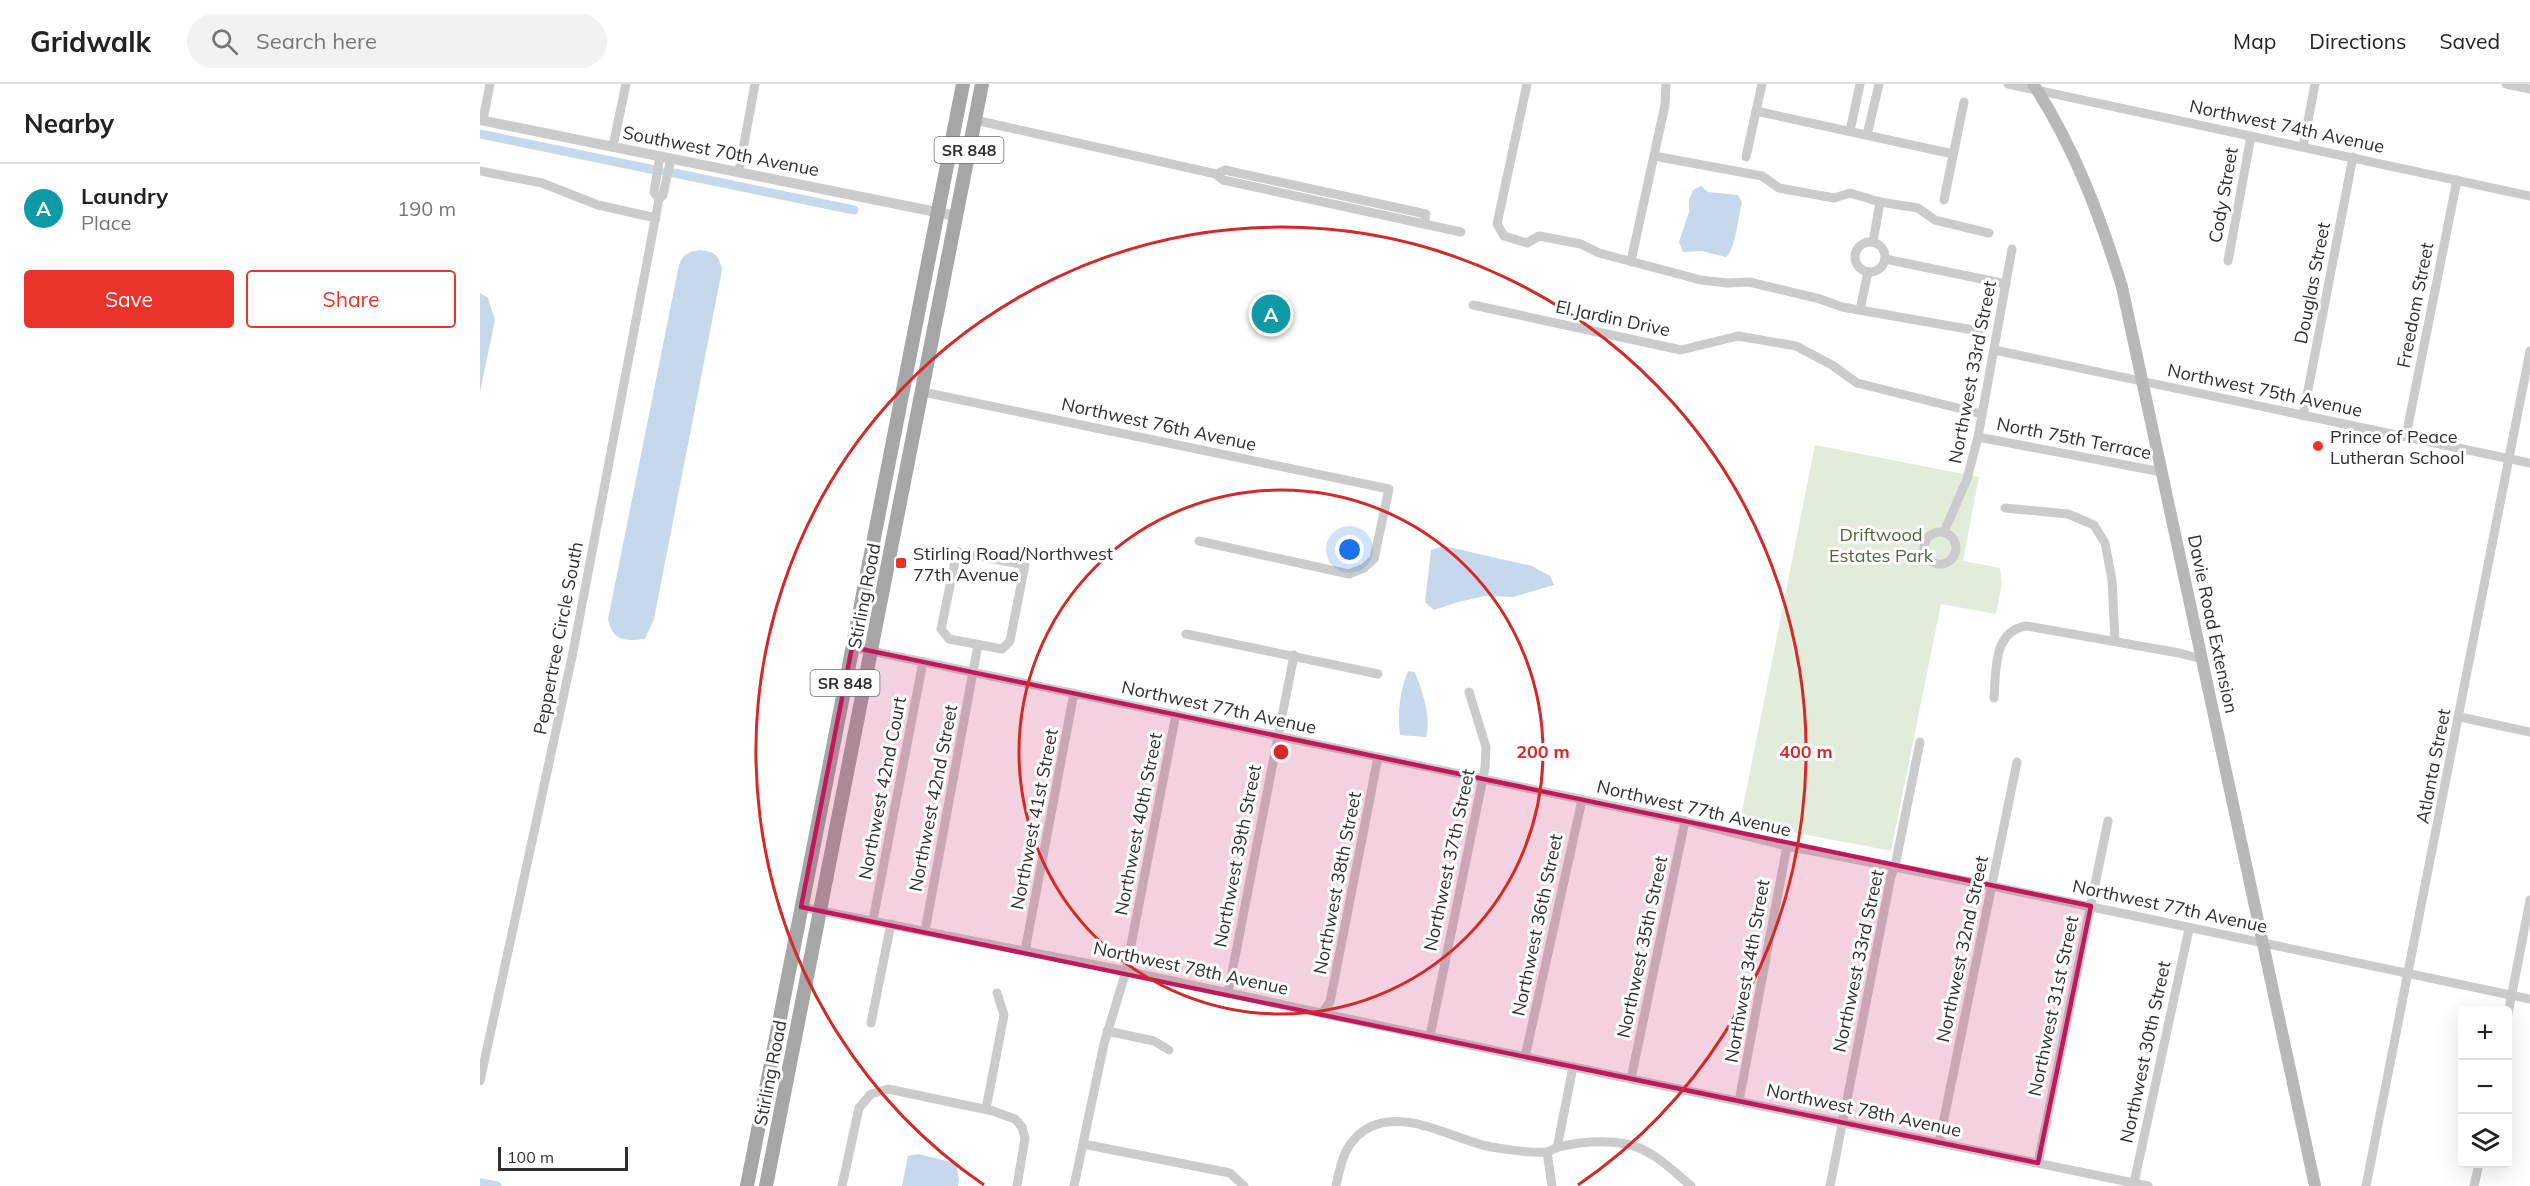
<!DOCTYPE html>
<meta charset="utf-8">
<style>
:root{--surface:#fff;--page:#f2f2f2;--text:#222;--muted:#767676;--line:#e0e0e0;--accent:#ea342a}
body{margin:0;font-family:Mulish,sans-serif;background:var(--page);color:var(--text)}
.controls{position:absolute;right:18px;bottom:18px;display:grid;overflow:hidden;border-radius:6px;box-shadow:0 6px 24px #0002}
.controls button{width:54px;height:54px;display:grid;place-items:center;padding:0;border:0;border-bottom:2px solid var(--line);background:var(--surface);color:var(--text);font:30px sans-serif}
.scale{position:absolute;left:18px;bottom:15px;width:130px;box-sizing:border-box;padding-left:6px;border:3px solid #2e2e2e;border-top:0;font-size:16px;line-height:21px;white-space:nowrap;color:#2e2e2e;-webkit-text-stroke:4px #fff;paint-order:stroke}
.you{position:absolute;left:870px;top:466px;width:21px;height:21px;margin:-15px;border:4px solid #fff;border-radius:50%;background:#1a73e8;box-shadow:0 0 0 9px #1a73e833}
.badge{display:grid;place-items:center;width:39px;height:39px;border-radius:50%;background:var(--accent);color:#fff;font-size:20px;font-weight:700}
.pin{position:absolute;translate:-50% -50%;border:3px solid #fff;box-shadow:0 2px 6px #0006}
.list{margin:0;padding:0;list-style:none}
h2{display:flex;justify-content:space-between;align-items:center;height:78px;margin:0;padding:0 24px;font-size:26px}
h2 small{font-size:20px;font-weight:400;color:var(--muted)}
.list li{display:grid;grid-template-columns:39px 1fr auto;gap:18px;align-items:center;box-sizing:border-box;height:90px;padding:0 24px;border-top:2px solid var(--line)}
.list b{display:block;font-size:22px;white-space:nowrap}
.list p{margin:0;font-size:20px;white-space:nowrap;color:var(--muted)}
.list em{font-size:20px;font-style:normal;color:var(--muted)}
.actions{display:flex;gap:12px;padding:18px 24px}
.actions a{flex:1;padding:14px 0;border:2px solid var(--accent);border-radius:6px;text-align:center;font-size:21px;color:var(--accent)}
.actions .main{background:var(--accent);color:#fff}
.icon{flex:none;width:33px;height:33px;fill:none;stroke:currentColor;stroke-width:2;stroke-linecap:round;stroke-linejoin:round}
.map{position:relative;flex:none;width:2050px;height:1102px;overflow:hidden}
header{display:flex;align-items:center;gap:36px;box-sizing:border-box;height:84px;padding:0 30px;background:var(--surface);border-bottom:2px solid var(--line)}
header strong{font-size:28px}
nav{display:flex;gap:33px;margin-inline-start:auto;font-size:21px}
.search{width:420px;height:54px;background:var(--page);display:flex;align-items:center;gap:15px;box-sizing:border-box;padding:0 21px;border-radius:33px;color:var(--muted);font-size:22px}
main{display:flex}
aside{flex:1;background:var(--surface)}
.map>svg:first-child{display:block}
.green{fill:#e2ecdb}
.water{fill:#c6d9ec}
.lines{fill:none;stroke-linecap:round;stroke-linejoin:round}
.canal{stroke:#c6d9ec;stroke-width:9}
.minor{stroke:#cbcbcb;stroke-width:9}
.tertiary{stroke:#cbcbcb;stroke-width:10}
.secondary{stroke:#b8b8b8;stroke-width:12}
.primary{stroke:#a6a6a6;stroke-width:14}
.marked{fill:#c2185b;fill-opacity:0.2;stroke:#c2185b;stroke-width:4.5;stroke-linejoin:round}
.ring{fill:none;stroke:#d62828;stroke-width:3}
.poi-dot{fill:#ea342a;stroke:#fff;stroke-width:2}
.labels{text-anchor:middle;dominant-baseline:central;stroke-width:6;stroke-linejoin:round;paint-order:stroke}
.shield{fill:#fff;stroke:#6d6d6d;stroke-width:1.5}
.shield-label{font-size:16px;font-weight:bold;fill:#2e2e2e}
.street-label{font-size:18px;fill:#2e2e2e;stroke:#fff}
.poi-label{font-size:18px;fill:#2e2e2e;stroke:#fff;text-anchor:start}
.park-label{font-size:18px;fill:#4b6b3a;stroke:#fff}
.centre{fill:#d62828;stroke:#fff;stroke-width:3}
.ring-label{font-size:18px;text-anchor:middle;font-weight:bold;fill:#d62828;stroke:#fff;stroke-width:6;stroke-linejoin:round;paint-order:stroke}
</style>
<header>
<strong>Gridwalk</strong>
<div class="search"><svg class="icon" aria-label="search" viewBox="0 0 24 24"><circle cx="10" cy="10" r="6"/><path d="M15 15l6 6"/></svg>Search here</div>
<nav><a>Map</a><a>Directions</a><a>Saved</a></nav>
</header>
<main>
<aside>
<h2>Nearby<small></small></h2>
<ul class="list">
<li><span class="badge" style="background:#0f9aa8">A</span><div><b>Laundry</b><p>Place</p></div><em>190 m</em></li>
</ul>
<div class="actions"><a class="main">Save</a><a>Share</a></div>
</aside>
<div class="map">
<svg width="2050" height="1102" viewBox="0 0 2050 1102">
<rect width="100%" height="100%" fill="#fff"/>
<polygon class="green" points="1335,361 1499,393 1483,477 1520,484 1522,499 1516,530 1461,520 1411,767 1260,738"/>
<g class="water">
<path d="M1221,102L1228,108L1258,111L1262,118C1258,133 1256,165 1246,173L1222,167L1203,168L1199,158L1209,128V116L1213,106Z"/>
<path d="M220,166C235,168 239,171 242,186L174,535L165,555C145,557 133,558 128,535L199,181C203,170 208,168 220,166Z"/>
<polygon points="0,209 8,214 15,236 0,308"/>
<polygon points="964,462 1052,482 1070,492 1074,501 1033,513 1005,512 978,518 954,526 945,518 951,466"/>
<path d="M928,587L935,588C942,607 952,633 946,653L920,651C917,629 920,607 928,587Z"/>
<polygon points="438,1070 476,1079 479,1095 478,1102 422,1102 428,1072"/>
</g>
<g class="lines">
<g class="canal">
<polyline points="0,50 180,87"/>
<polyline points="194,89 374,126"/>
<polyline points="1,1099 17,1102"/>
</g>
<g class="minor">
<polyline points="1047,0 1017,140 1024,152 1047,159 1059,152 1101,160 1119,169 1221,196 1247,199 1269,198 1340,215 1362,223 1499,247"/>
<polyline points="1528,0 2050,112"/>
<polyline points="2026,0 2050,5"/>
<polyline points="1276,27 1473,70"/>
<polyline points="3,36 10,0"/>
<polyline points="495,36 736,90"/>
<polyline points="1370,47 1380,0"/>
<polyline points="1387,51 1399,0"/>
<polyline points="133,62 146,0"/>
<polyline points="1823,63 1835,0"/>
<polyline points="1174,72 1282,92 1299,104 1354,114 1370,109 1400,118 1438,124 1455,136 1509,149"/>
<polyline points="1266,73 1282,0"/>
<polygon points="745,86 946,130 944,140 743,96 736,90"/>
<polyline points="0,87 62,99 118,121 176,134"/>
<polyline points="259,87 275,0"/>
<polyline points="179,115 174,108 180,72"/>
<polyline points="1464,116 1484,18"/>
<polyline points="944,140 981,148"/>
<polyline points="1393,158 1400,118"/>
<circle cx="1390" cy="173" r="15"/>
<polyline points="1405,175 1526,200"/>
<polyline points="1151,177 1185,21 1186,0"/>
<polyline points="1748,177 1771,52"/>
<polyline points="993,221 1201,266 1258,252 1316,262 1352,281 1377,299 1502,330"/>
<polyline points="1380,226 1388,188"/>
<polyline points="1514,266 2050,379"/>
<polyline points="443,308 909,405 894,475 884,484 869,490 719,457"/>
<polyline points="1823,332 1873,73"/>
<polyline points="1926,352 1977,96"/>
<polyline points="1498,353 1682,388"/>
<polyline points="1525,424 1588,430 1614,441 1625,459 1632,496 1635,557"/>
<polyline points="1464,448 1487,395 1498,353 1532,165"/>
<circle cx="1460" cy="464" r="16"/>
<polygon points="477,468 545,481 530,557 522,565 469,555 461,545"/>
<polyline points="706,550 898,590"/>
<polyline points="372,563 1205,737 1307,762 1512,802 2050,915"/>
<path d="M1514,614C1516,587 1513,546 1547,542L1699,569L1722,575"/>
<polyline points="1980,633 2050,648"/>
<polyline points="321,823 646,887 1045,973 1668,1102"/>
<polyline points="393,836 443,578"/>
<polyline points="445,847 498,561"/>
<polyline points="545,867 594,609"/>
<polyline points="748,909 814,571"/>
<polyline points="842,929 850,918 898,673"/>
<polyline points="2028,930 2050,816"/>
<polyline points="391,939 411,840"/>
<polyline points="627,947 674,957 689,966"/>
<polyline points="950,952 1005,684 1006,663 989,608"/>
<polyline points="1045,973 1102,716"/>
<polyline points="1151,995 1205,737"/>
<polyline points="0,997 93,568 179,115 183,111 191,74"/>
<polyline points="1259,1017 1307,762"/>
<polyline points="506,1025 524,931 517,909"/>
<polyline points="1459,1059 1537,678"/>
<polyline points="603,1060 750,1089 764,1102"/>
<polyline points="1077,1064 1093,983"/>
<polyline points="1067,1068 1072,1102"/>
<polyline points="1558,1079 1628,737"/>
<polyline points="1654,1099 1709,845"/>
<polyline points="362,1102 379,1024 391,1010 408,1005 513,1027 535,1035 542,1043 545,1054 537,1102"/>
<polyline points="594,1102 624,960 646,887 696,630"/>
<path d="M856,1102C861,1077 866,1054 892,1042C930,1026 974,1056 1011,1063C1028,1065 1048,1070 1066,1068C1070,1068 1074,1064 1078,1063C1099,1058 1125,1056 1147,1060C1173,1066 1191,1085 1211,1102"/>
<polyline points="1350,1102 1411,792 1415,782 1440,658"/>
<polyline points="1886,1102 2050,267"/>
<polyline points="1994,1102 1999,1080"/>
</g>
<polyline class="tertiary" points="0,36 476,132"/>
<path class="secondary" d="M1553,0C1594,62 1620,132 1642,203L1835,1102"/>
<g class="primary">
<polyline points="267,1102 483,0"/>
<polyline points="286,1102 502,0"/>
</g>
</g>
<path class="marked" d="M372,563L1611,822L1558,1079L321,823Z"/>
<g class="ring">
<circle cx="801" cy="668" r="262"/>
<path d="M504 1101A525 525 0 1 1 1098 1101"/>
</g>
<g class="poi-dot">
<circle cx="1838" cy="362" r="6"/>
<rect x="415" y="473" width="12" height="12" rx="3"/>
</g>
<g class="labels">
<g class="shield">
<rect x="454.5" y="53" width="69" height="26" rx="4.5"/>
<rect x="330.5" y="586" width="69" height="26" rx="4.5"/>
</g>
<g class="shield-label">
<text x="489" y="66">SR 848</text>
<text x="365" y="599">SR 848</text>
</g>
<g class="street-label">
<text transform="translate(1807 42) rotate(12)">Northwest 74th Avenue</text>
<text transform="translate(241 67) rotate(11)">Southwest 70th Avenue</text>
<text transform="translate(1743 111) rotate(-80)">Cody Street</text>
<text transform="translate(1832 199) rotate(-79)">Douglas Street</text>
<text transform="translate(1935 221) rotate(-79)">Freedom Street</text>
<text transform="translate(1133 234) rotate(12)">El Jardin Drive</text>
<text transform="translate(1492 288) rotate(-79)">Northwest 33rd Street</text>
<text transform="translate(1785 306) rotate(12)">Northwest 75th Avenue</text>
<text transform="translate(679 340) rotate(12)">Northwest 76th Avenue</text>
<text transform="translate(1594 354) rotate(11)">North 75th Terrace</text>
<text transform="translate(384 512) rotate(-79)">Stirling Road</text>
<text transform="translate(1733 540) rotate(78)">Davie Road Extension</text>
<text transform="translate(78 554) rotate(-79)">Peppertree Circle South</text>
<text transform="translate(739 623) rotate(12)">Northwest 77th Avenue</text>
<text transform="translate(1953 682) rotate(-79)">Atlanta Street</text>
<text transform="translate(402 704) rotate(-79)">Northwest 42nd Court</text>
<text transform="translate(453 714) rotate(-79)">Northwest 42nd Street</text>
<text transform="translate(1214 724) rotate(13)">Northwest 77th Avenue</text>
<text transform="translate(554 735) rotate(-79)">Northwest 41st Street</text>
<text transform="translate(658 740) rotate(-79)">Northwest 40th Street</text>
<text transform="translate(757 772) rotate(-79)">Northwest 39th Street</text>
<text transform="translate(969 776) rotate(-78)">Northwest 37th Street</text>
<text transform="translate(857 799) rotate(-79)">Northwest 38th Street</text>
<text transform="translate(1690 822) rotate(12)">Northwest 77th Avenue</text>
<text transform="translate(1057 841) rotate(-78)">Northwest 36th Street</text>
<text transform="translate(1162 863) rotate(-78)">Northwest 35th Street</text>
<text transform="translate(1482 865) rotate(-78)">Northwest 32nd Street</text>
<text transform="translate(1378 877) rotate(-78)">Northwest 33rd Street</text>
<text transform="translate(711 884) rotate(12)">Northwest 78th Avenue</text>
<text transform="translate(1267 887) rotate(-80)">Northwest 34th Street</text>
<text transform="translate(1573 922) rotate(-78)">Northwest 31st Street</text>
<text transform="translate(1665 968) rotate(-78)">Northwest 30th Street</text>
<text transform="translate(290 989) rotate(-79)">Stirling Road</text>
<text transform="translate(1384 1026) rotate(12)">Northwest 78th Avenue</text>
</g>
<g class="poi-label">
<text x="1850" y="352">Prince of Peace<tspan x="1850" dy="21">Lutheran School</tspan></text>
<text x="433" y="469">Stirling Road/Northwest<tspan x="433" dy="21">77th Avenue</tspan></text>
</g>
<g class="park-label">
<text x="1401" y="450">Driftwood<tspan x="1401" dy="21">Estates Park</tspan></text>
</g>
</g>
<circle cx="801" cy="668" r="9" class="centre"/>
<g class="ring-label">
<text x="1063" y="674">200 m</text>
<text x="1326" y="674">400 m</text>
</g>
</svg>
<div class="controls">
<button>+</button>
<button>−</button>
<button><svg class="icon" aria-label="layers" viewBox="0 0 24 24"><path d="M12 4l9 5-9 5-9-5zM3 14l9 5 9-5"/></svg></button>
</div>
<div class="scale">100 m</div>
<div class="you"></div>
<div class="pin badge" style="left:791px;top:230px;background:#0f9aa8">A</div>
</div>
</main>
